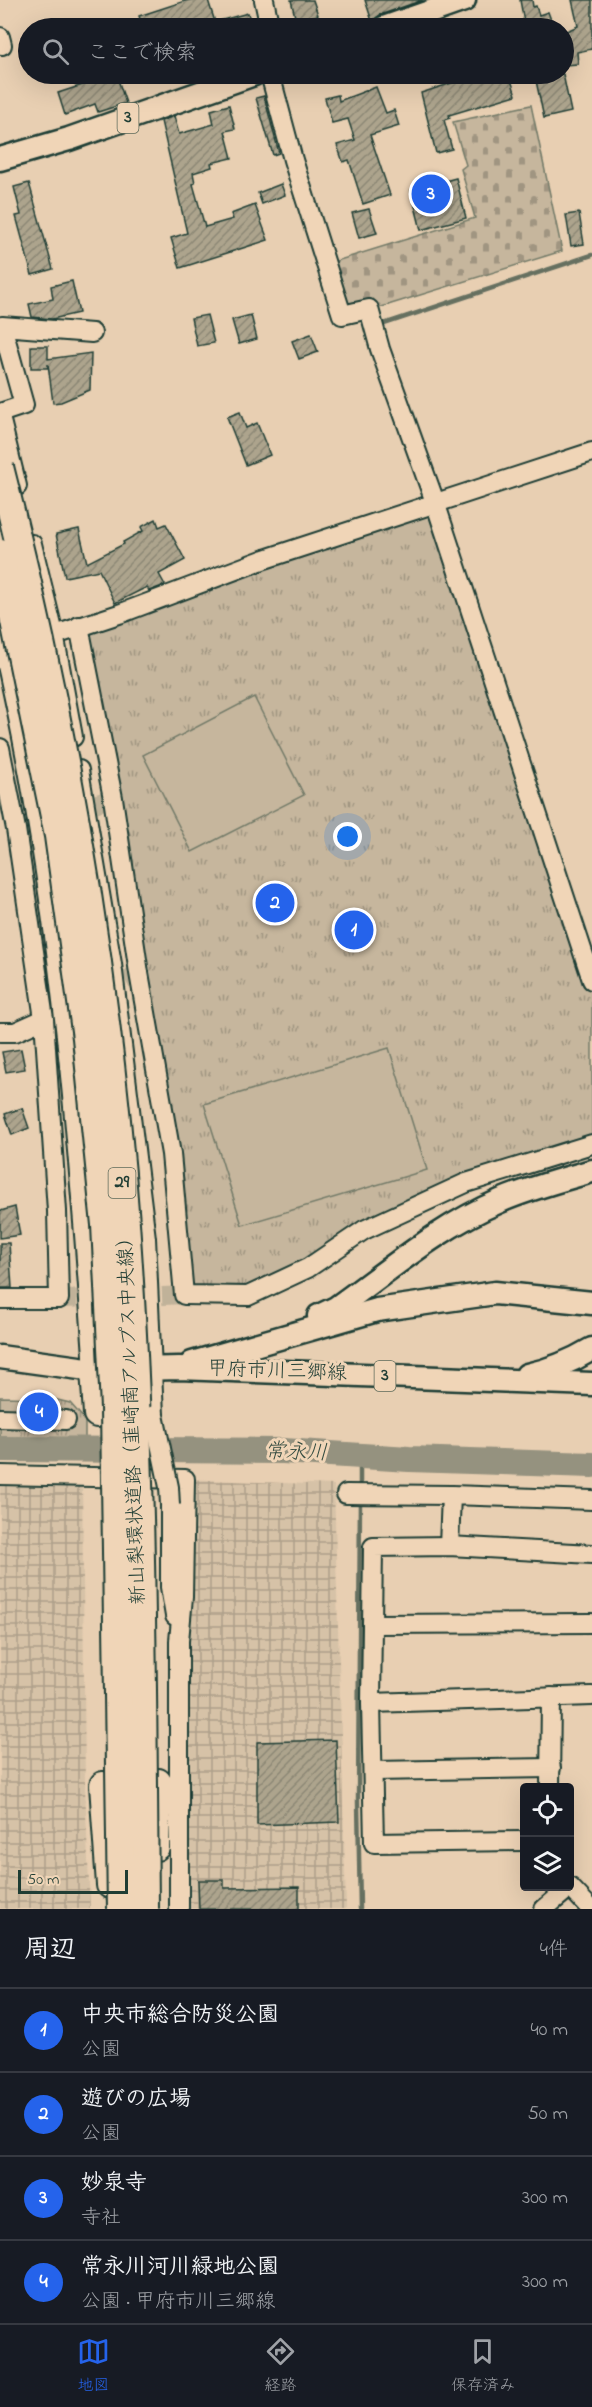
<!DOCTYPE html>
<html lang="ja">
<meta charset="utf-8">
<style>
:root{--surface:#171b24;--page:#242831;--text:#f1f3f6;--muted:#9ea1a6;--line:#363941;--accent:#2563eb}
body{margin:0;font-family:"Indie Flower","Klee One",sans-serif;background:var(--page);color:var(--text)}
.controls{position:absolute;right:18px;bottom:18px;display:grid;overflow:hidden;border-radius:6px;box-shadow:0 6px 24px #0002}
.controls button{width:54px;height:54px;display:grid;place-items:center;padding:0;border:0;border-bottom:2px solid var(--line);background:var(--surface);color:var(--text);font:30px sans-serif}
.scale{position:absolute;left:18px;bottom:15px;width:110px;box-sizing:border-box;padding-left:6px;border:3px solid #1f3d34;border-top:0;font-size:16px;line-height:21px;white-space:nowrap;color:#1f3d34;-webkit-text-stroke:4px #f0d5b7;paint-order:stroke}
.you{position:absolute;left:348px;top:837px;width:21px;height:21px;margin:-15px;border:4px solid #fff;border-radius:50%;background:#1a73e8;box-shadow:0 0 0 9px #1a73e833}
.badge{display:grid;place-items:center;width:39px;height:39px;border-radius:50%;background:var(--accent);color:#fff;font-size:20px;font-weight:700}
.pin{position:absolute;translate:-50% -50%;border:3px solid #fff;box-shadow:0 2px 6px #0006}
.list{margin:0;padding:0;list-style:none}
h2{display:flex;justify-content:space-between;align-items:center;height:78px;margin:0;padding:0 24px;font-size:26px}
h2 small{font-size:20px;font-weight:400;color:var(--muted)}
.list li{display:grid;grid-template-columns:39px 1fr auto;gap:18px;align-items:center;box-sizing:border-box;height:84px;padding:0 24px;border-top:2px solid var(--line)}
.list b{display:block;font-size:22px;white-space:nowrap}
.list p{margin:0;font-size:20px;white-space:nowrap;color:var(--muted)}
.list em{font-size:20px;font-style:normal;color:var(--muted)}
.icon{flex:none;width:33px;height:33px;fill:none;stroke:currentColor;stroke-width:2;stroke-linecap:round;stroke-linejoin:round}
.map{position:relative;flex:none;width:592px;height:1909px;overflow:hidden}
.search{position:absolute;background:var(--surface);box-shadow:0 6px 24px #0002;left:18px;right:18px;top:18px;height:66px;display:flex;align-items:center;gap:15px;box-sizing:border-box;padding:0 21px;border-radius:33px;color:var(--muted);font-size:22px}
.sheet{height:414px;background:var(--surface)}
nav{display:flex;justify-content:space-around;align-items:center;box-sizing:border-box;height:84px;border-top:2px solid var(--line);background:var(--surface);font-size:16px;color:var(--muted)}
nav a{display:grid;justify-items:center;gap:3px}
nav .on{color:var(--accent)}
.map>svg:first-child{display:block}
.industrial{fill:url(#industrial-grid)}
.grass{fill:url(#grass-tufts);stroke:#727a68;stroke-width:1.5}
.cemetery{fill:url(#cemetery-stones);stroke:#727a68;stroke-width:1.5}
.pitch{fill:#c6b69d;stroke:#727a68;stroke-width:1.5}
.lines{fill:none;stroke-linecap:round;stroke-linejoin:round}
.stream{stroke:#667061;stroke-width:4.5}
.river{stroke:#95927f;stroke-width:26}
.building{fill:url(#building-hatch);stroke:#1f3d34;stroke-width:1.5}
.minor-tunnel{stroke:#c0b299;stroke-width:18;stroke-dasharray:18 9;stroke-linecap:butt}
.minor-casing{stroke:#1f3d34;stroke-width:22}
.major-casing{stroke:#1f3d34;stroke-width:27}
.highway-casing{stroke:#1f3d34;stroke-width:30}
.minor{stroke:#f0d5b7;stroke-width:18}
.major{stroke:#f0d5b7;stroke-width:22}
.highway{stroke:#f0d5b7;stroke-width:26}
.minor-bridge-casing{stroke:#1f3d34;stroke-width:22;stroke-linecap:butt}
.highway-bridge-casing{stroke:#1f3d34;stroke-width:30;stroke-linecap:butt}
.minor-bridge{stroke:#f0d5b7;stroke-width:18}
.highway-bridge{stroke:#f0d5b7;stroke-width:26}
.labels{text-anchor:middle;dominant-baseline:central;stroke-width:6;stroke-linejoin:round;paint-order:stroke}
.shield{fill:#f0d5b7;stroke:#5e6b5b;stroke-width:1.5}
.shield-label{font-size:18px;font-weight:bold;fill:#1f3d34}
.street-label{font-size:20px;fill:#1f3d34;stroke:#f0d5b7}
.water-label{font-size:21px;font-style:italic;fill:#314a3f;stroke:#f0d5b7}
</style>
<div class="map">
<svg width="592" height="1909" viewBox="0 0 592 1909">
<defs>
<pattern id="industrial-grid" width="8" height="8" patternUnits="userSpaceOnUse" patternTransform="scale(1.5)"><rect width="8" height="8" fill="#d6c2a7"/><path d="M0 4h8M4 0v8" fill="none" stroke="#ad9f89"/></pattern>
<pattern id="grass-tufts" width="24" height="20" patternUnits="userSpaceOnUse" patternTransform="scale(1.5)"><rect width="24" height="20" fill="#c6b69d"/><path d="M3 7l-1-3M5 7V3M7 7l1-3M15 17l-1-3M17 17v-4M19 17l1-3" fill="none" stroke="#a09581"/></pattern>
<pattern id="cemetery-stones" width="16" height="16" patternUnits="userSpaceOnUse" patternTransform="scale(1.5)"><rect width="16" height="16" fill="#c6b69d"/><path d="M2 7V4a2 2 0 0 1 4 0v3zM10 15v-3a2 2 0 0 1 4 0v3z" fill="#a09581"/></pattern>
<pattern id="building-hatch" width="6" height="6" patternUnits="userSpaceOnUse" patternTransform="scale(1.5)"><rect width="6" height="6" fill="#ada48d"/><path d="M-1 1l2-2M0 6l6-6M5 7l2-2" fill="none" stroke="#8c8774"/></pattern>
</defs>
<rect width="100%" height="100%" fill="#e8cfb2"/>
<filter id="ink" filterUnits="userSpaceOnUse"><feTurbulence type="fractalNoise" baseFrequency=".0167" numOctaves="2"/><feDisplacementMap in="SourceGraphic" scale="12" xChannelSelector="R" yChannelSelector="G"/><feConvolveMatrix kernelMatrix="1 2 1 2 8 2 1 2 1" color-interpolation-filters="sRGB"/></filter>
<g filter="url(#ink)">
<g class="industrial">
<polygon points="82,1474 85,1787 90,1909 0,1909 0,1478"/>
<polygon points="185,1479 334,1485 346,1909 179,1909"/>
</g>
<g class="grass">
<polygon points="435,502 592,980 592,1144 466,1183 248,1296 184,1295 79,626"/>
<polygon points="0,1397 49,1398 70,1403 85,1420 85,1442 0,1441"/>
</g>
<polygon class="cemetery" points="531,105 562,251 375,309 373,301 345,304 333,262 475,218 461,169 466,165 453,122"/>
<g class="pitch">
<polygon points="254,697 304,795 192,852 143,755"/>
<polygon points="389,1048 427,1170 242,1225 204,1104"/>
</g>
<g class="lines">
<g class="stream">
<polyline points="384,324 592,255"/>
<polyline points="360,1489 360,1456"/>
<polyline points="360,1909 358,1802 360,1498"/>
</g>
<polyline class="river" points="0,1449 283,1451 409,1459 592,1465"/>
</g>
<g class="building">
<polygon points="188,0 208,0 215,22 248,13 252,28 143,28 139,16"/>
<polygon points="291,0 313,0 318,15 296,21"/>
<polygon points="365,0 423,0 380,15 372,21"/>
<polygon points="520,0 532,0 533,7 536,6 539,15 548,12 554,28 525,28"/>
<polygon points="572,0 592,0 592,49 577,52 578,64 564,65 564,32 578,26"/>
<polygon points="116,74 126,103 98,112 95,104 65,115 58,93"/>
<polygon points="467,74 509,74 516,95 449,115 450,118 444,120 452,149 436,153 421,93 455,82 454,78"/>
<polygon points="548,74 563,74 571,112 544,118 535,76"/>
<polygon points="376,87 386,113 394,110 399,126 370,135 390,195 363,204 349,160 343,162 337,145 355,140 348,119 332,123 325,98 338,95 339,101"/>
<polygon points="264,96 279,153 273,155 256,98"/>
<polygon points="229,105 235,129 225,131 232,158 211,163 212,167 193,173 195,183 193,184 205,227 233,219 231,214 255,205 268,240 180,268 171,238 187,233 161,121 174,116 179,134 214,124 211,110"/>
<polygon points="456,178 466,218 421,230 411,190"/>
<polygon points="29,183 53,269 32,275 16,216 21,215 14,187"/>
<polygon points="281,184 285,195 262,204 258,193"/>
<polygon points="369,209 377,233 359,238 352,213"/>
<polygon points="579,213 584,244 571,246 566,215"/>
<polygon points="72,281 79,313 52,319 32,317 29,304 53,299 51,286"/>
<polygon points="207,315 214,343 197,346 191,318"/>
<polygon points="251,315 257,339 239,344 232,320"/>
<polygon points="311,334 318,352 299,359 292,341"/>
<polygon points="31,346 48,346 48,359 91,353 90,390 61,402 53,403 48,364 48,368 31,368"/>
<polygon points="240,412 246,428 257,423 270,455 246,465 227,417"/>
<polygon points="156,519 159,527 166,524 185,560 159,574 165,585 149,591 147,587 115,603 99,570 65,577 56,534 79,529 87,563 124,544 123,542 143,531 141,527"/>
<polygon points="21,1049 25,1069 6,1072 2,1052"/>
<polygon points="22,1108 29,1128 12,1135 5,1114"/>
<polygon points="15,1207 20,1235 0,1238 0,1211"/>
<polygon points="0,1243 9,1243 12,1288 0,1288"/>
<polygon points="336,1740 339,1822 257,1825 257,1742"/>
<polygon points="198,1880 224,1880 224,1888 299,1887 299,1909 199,1909"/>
</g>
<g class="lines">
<g class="minor-tunnel">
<polyline points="16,829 113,798"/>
<polyline points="101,992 139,973"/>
<polyline points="135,1297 184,1295"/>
<polyline points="59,1299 105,1298"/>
</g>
<defs>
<g id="minor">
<polyline points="264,0 270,28"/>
<polyline points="0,37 2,45"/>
<polyline points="270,74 293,160 342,315 369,309 380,349 435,502 592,980"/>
<polyline points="0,413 24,405 2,326 92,333"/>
<polyline points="0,417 17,486"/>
<polyline points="32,544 54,634 73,737"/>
<polyline points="79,626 113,798 139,973 171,1154 184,1295 248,1296 308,1268 364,1230 466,1183 592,1144"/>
<path d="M0,635C57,876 77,1124 94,1370"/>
<polyline points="43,639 119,614 265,559 592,452"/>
<polyline points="0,748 16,829 44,1019"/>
<polyline points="79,770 112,964 146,1238 154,1415"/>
<polyline points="0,1032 15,1032 44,1019 57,1211 59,1299 0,1299"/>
<polyline points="0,1418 66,1420"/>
<polyline points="0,1475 185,1479 183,1597 179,1641 179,1909"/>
<polyline points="346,1494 451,1495"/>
<polyline points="170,1505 170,1587 175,1616"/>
<polyline points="449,1546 451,1495 592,1500"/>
<polyline points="592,1554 449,1546 373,1547 371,1703 592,1696"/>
<polyline points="372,1624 592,1623"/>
<polyline points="371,1703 374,1843 524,1841"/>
<polyline points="374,1771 551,1768"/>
<polyline points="550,1788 551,1697"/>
<polyline points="544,1909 570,1887 591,1909"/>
</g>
<g id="major">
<polyline points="384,28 464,0"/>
<polyline points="0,159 69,139 254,74"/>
<path d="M319,1316L336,1308C388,1271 440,1226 500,1201C530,1188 561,1180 592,1171"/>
<polyline points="0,1357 94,1370 179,1368 592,1384"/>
<polyline points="192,1363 377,1310 495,1293 592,1303"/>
<path d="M527,1375C550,1370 572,1361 592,1349"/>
</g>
<g id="highway">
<polyline points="94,1370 97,1414"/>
<polyline points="103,1785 110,1885"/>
<polyline points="156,1847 158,1782"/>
</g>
</defs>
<use href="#minor" class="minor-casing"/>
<use href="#major" class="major-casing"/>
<use href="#highway" class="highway-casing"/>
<use href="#minor" class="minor"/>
<use href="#major" class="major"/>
<use href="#highway" class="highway"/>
<defs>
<polyline id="minor-bridge" points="154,1415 169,1487 170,1505"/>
<g id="highway-bridge">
<path d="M0,467C63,715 107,968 126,1223C143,1451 143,1680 145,1909"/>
<polyline points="0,553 58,836 86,1038 105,1225 114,1408 121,1909"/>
</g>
</defs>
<use href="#minor-bridge" class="minor-bridge-casing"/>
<use href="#highway-bridge" class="highway-bridge-casing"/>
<use href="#minor-bridge" class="minor-bridge"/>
<use href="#highway-bridge" class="highway-bridge"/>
</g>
</g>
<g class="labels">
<g class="shield">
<rect x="117.5" y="103" width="21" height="30" rx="4.5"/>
<rect x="108.5" y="1168" width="27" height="30" rx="4.5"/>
<rect x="374.5" y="1361" width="21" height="30" rx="4.5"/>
</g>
<g class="shield-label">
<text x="128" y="118">3</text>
<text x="122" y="1183">29</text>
<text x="385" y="1376">3</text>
</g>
<g class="street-label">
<text transform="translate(277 1372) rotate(2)">甲府市川三郷線</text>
<text transform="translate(133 1416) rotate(-92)">新山梨環状道路（韮崎南アルプス中央線）</text>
</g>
<g class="water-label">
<text transform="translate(296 1453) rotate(2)">常永川</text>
</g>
</g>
</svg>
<div class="controls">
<button><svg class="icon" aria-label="locate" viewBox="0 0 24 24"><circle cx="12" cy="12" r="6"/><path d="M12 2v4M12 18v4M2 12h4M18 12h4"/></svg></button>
<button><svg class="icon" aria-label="layers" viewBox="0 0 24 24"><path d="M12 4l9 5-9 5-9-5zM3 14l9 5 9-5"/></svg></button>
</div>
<div class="scale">50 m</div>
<div class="you"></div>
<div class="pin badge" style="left:354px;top:930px">1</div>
<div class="pin badge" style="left:275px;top:903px">2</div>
<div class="pin badge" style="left:431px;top:194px">3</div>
<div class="pin badge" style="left:39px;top:1412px">4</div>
<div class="search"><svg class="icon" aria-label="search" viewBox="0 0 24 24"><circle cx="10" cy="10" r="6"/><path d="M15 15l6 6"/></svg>ここで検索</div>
</div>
<section class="sheet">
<h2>周辺<small>4件</small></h2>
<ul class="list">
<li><span class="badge">1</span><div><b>中央市総合防災公園</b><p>公園</p></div><em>40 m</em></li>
<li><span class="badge">2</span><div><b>遊びの広場</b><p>公園</p></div><em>50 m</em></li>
<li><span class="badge">3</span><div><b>妙泉寺</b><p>寺社</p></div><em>300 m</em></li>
<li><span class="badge">4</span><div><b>常永川河川緑地公園</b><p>公園 · 甲府市川三郷線</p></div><em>300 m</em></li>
</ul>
</section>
<nav>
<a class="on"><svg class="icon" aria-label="map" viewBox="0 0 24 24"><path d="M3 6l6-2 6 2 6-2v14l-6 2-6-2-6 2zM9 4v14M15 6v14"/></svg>地図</a>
<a><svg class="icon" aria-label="directions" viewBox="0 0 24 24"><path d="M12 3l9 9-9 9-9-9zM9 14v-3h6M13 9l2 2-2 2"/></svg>経路</a>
<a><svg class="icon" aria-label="saved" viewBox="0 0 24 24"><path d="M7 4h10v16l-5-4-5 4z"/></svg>保存済み</a>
</nav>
